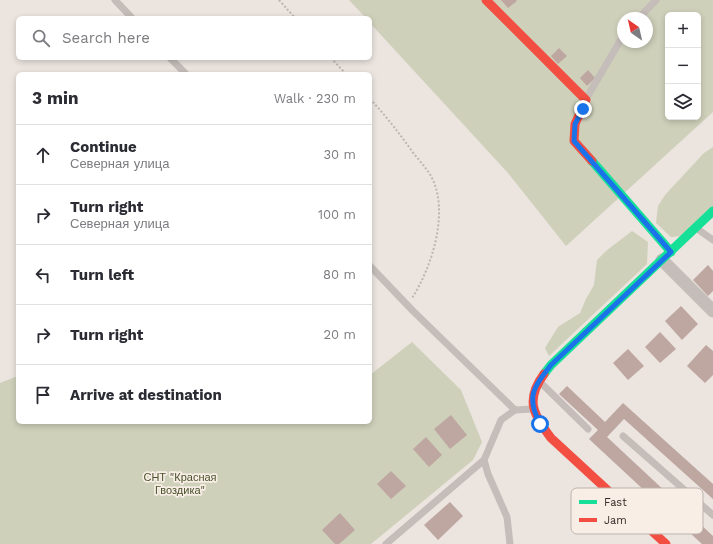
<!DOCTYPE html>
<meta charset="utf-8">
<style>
:root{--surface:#fff;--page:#f7f7f7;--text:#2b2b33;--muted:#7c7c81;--line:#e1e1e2}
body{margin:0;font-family:"Work Sans",sans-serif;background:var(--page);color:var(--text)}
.controls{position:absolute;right:12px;top:12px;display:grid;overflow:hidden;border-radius:6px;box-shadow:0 2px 6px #0003}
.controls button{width:36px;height:36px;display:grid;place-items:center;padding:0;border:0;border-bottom:1px solid var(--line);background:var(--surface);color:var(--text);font:20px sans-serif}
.compass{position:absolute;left:617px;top:12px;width:36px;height:36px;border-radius:50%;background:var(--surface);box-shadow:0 2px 6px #0003;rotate:326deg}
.stop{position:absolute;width:12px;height:12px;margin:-9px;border:3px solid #1a73e8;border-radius:50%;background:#fff}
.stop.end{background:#1a73e8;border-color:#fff;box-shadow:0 1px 4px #0008}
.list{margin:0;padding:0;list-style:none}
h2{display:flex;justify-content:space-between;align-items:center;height:52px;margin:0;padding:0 16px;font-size:17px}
h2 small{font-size:13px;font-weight:400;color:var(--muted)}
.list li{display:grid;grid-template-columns:26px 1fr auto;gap:12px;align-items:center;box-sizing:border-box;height:60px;padding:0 16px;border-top:1px solid var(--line)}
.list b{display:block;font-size:15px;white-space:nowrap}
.list p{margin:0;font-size:13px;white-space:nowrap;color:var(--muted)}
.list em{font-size:13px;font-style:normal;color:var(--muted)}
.icon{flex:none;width:22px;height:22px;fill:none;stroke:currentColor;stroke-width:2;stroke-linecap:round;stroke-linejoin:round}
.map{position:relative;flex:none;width:713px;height:544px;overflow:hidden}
.search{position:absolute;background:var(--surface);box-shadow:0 2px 6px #0003;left:16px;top:16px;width:356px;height:44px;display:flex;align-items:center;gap:10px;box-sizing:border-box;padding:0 14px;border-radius:6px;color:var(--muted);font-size:15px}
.panel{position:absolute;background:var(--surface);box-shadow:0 2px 6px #0003;left:16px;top:72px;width:356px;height:352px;border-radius:6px}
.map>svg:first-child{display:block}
.green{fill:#ced0ba;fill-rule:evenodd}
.building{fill:#bea6a1}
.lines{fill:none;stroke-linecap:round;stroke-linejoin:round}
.path{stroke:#bdb5b1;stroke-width:2;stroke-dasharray:2 2;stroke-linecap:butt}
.lane{stroke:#c4bdb9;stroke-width:7}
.street{stroke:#c4bdb9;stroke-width:13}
.fast{stroke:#16e098;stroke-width:9}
.jam{stroke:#f24e42;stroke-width:9}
.route{stroke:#1a73e8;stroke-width:5}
.labels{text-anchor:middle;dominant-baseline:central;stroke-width:3.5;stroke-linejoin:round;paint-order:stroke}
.park-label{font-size:11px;fill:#49522c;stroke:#f8eee6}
.key{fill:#f8eee6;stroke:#beb3ad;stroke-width:1}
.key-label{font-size:11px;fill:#352a27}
</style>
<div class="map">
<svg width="713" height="544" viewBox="0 0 713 544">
<rect width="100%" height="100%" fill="#ebe4df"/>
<g class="green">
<path d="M349,0H713V112L566,246L508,173L370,23V18H366ZM668,15H698V117H668ZM623,18H647V42H623Z"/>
<polygon points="713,147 713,207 682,236 671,237 656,223 658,206 665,195 704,153"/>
<polygon points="632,231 648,242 647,264 549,356 545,348 558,327 580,313 586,299 594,285 597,260 606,251"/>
<polygon points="412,342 461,390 482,442 473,460 371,544 0,544 0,383 18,376 18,422 370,422 370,375"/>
</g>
<g class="building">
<polygon points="501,0 516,0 517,1 508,8"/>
<polygon points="559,48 567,56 558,64 551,56"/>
<polygon points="588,70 595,78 587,86 580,78"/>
<polygon points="708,265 713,271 713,291 708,296 693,280"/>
<polygon points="681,306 698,324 682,340 665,321"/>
<polygon points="660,332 676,349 660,363 645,347"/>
<polygon points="706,345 713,351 713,375 705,383 687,366"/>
<polygon points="628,349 644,366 628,380 613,363"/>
<polygon points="567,386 605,422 623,403 713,484 713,499 624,419 607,437 713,536 713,544 702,544 589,439 598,430 559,394"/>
<polygon points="451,415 467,435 450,449 434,429"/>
<polygon points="426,437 442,455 429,467 413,449"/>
<polygon points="391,471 406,486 391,499 377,484"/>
<polygon points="450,502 463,516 438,540 424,525"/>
<polygon points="340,513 355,530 339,544 335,544 322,530"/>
</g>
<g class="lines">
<g class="path">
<polyline points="279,0 295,18"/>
<polyline points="331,58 346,74"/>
<path d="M370,99C386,116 400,134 414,154C420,161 426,168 431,176C450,211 432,267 412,298"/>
</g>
<g class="lane">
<polyline points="115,0 132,18"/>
<polyline points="639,18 656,0"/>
<polyline points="170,58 186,74"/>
<polyline points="586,99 623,36"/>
<polyline points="696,228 713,240"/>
<polyline points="370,266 413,311 515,410"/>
<polyline points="540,382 588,429"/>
<polyline points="623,436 713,515"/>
<polyline points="386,544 484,460"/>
<polyline points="510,544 507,517 488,474 484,460 501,420 515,410 532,409"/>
</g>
<polyline class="street" points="662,260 713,311"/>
<g class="fast">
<polyline points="592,161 671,252"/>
<polyline points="544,374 551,365 713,211"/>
</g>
<g class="jam">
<polyline points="486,0 586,100 575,124 574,141 592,161"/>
<path d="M544,374C525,400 533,414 551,438L666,544"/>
</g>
</g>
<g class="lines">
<path class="route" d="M540,424C526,397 533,388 551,365L671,252L574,141L575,124L583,109"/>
</g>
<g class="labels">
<g class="park-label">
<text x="180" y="477">СНТ "Красная<tspan x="180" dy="13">Гвоздика"</tspan></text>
</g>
</g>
<rect x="571" y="488" width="132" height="46" rx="6" class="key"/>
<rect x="579" y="500" width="18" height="4" fill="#16e098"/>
<rect x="579" y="518" width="18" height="4" fill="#f24e42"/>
<g class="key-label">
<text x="604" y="506">Fast</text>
<text x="604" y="524">Jam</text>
</g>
</svg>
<div class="controls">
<button>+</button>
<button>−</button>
<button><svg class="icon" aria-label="layers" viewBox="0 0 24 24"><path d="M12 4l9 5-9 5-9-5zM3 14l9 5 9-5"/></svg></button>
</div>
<svg class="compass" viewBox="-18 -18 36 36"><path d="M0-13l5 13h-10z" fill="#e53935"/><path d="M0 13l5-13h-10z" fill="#7c7c81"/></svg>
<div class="stop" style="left:540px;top:424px"></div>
<div class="stop end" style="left:583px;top:109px"></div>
<div class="search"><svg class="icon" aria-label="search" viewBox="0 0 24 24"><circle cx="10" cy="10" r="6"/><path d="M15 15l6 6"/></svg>Search here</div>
<section class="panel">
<h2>3 min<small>Walk · 230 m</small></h2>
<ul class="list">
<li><svg class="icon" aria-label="ahead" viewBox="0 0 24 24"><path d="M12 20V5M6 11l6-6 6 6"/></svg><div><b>Continue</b><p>Северная улица</p></div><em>30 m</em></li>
<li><svg class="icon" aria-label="right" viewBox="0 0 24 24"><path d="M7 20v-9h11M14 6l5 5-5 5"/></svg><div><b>Turn right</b><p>Северная улица</p></div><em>100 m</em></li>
<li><svg class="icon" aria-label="left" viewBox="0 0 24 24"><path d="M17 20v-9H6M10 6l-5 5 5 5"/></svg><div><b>Turn left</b></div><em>80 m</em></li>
<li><svg class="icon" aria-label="right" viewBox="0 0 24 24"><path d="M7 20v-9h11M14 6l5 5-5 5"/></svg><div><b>Turn right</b></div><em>20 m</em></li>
<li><svg class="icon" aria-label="arrive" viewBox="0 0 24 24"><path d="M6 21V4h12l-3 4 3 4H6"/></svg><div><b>Arrive at destination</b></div></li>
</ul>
</section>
</div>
